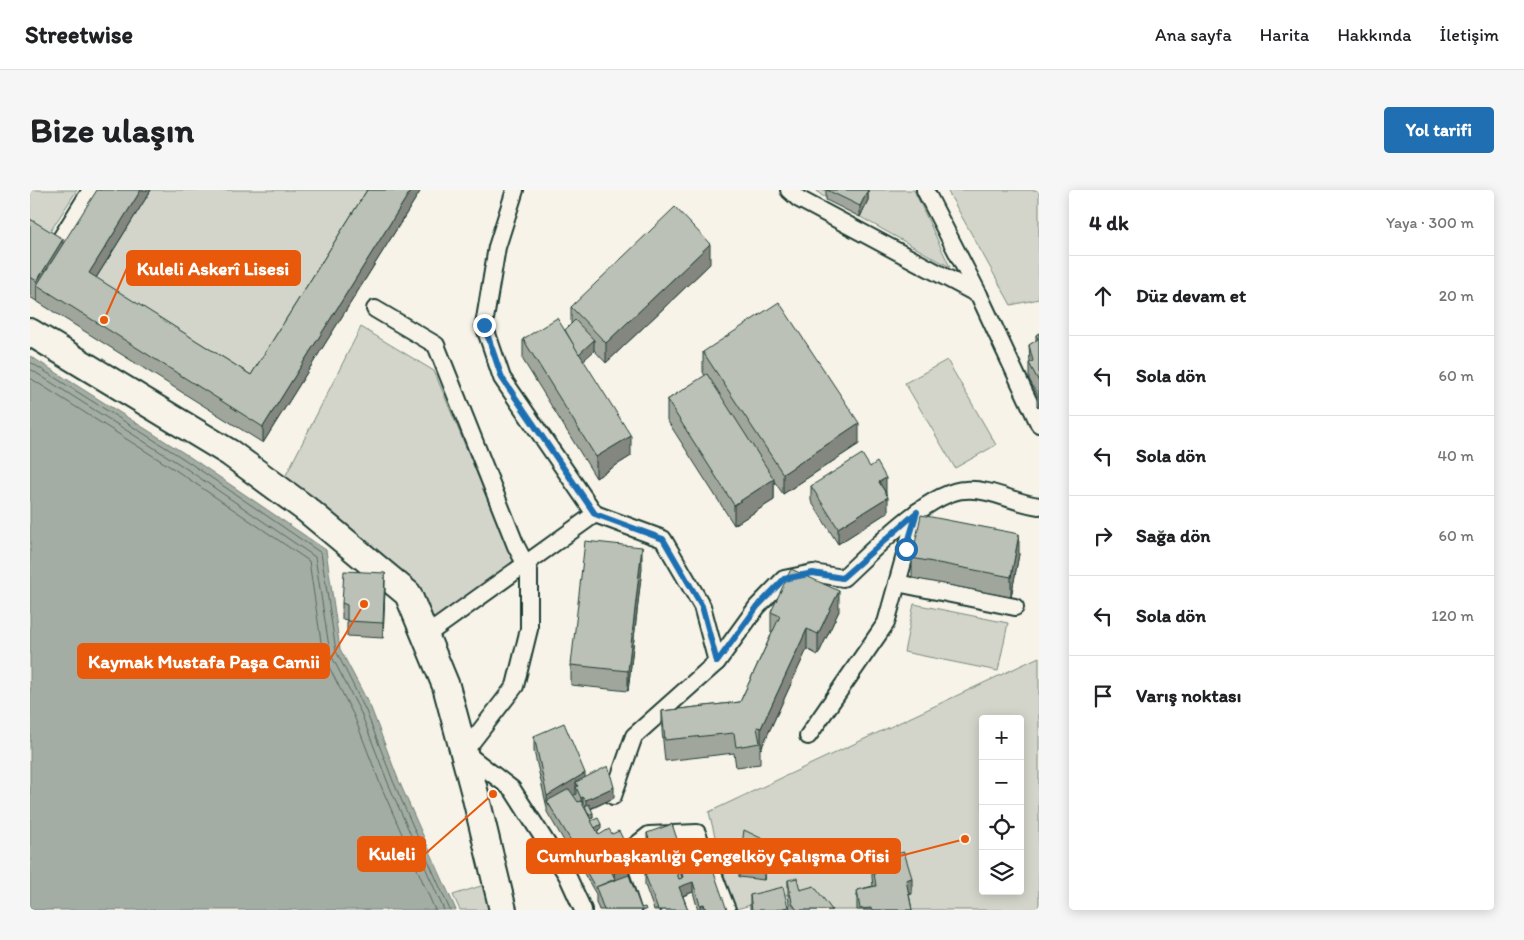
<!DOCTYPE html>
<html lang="tr">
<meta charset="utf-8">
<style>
:root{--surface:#fff;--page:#f6f6f6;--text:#202124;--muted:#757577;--line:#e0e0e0;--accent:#1f6fb2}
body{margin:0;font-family:Itim,sans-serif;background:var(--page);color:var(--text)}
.controls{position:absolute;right:15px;bottom:15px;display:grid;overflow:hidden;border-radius:5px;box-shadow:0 2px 12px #0003}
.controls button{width:45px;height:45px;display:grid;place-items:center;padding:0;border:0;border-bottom:1px solid var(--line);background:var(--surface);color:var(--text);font:25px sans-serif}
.stop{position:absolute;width:15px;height:15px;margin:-11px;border:4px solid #1f6fb2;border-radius:50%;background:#fff}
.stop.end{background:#1f6fb2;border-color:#fff;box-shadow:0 1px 5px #0008}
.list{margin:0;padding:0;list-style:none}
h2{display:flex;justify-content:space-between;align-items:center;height:65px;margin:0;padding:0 20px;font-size:21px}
h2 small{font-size:16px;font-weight:400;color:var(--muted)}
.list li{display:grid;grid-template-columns:32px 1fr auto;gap:15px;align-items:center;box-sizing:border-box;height:80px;padding:0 20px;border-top:1px solid var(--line)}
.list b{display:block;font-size:19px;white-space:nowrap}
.list em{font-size:16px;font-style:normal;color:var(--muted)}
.icon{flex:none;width:28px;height:28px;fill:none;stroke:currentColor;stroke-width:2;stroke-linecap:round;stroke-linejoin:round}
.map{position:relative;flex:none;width:1009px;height:720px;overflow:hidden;border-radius:5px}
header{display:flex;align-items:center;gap:30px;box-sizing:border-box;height:70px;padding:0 25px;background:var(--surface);border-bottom:1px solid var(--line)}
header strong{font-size:24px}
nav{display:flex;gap:28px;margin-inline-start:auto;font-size:18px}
.intro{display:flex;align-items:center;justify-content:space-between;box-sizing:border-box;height:120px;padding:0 30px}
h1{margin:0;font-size:35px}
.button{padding:12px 22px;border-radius:5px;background:var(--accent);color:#fff;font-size:18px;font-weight:700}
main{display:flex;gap:30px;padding:0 30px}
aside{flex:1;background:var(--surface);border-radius:5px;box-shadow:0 2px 12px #0003}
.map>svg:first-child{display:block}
.green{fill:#d3d5ca;stroke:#79897f;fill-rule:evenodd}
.water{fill:#a4ada3;stroke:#6f8077}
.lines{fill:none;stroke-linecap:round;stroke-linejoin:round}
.shore{stroke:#546a60;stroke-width:1}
.minor-casing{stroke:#1f3d34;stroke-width:20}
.primary-casing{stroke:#1f3d34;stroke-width:30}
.minor{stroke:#f7f3e8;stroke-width:16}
.primary{stroke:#f7f3e8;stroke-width:26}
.wall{fill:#a1a69d;stroke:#1f3d34;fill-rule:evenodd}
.shaded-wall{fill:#83877f;stroke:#1f3d34}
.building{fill:#bbc1b6;stroke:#1f3d34}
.route{stroke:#1f6fb2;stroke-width:6}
.leader{fill:none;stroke:#e8590c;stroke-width:2}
.callout-dot{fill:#e8590c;stroke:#f7f3e8;stroke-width:2}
.callout{fill:#e8590c;stroke:#e8590c;stroke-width:2}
.callout-label{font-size:19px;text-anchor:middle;font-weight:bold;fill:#fff}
</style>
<header>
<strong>Streetwise</strong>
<nav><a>Ana sayfa</a><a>Harita</a><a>Hakkında</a><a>İletişim</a></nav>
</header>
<div class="intro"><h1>Bize ulaşın</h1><a class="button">Yol tarifi</a></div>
<main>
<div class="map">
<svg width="1009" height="720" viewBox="0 0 1009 720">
<rect width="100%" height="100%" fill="#f7f3e8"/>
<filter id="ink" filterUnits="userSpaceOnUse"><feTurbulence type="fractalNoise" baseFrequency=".02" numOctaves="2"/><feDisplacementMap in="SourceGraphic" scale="10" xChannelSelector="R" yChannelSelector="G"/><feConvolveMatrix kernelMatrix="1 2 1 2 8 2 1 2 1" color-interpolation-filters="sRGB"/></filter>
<g filter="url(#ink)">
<g class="green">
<polygon points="0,0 47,0 16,48 0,39"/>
<polygon points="121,0 347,0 221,200 59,99"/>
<polygon points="786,0 884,0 920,77 791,5"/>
<polygon points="917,0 1009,0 1009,109 981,115"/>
<polygon points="331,137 404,181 484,372 401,435 254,289"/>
<polygon points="917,170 966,255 925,278 875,193"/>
<polygon points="884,414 978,433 968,481 874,462"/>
<path d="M1009,467V720H796L780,698L703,720L679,622ZM953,529H990V701H953Z"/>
<polygon points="457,694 462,720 430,720 423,705"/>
</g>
<polygon class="water" points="0,166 157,265 296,360 310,459 341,518 368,589 426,720 0,720"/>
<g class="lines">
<g class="shore">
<polyline points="0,172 154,269 291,363 306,461 336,521 363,591 420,720"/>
<polyline points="0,179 151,275 285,367 300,463 331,523 358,593 414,720"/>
<polyline points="0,188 147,281 279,371 293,465 324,526 351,596 405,720"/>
</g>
<defs>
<g id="minor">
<polyline points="485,0 467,57 454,135 472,188 565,324"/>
<polyline points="759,0 769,9 949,105 1009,234"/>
<polyline points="895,0 949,105"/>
<polyline points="22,63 61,0"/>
<polyline points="345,119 406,155 486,356 499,381 499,439 485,496 434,562 482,599 537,685 553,720"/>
<polyline points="867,393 985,417"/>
<polyline points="395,446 565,324 633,349 672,416 687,472 604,546 583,606"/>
<path d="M687,472L727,417L754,389L783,383L813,388C840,363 899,301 935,300C961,298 984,313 1009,316"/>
<polyline points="778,546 856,433 887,322"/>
<polyline points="621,720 601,659 619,645 667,643 697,720"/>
</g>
<polyline id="primary" points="0,142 200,263 276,319 378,404 416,496 444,600 473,720"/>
</defs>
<use href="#minor" class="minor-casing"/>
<use href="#primary" class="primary-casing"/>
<use href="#minor" class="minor"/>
<use href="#primary" class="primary"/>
</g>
<g class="wall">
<polygon points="121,0 66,88 221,185 337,0 391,0 233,253 0,107 0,29 33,54"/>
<polygon points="796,0 838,0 838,10 830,27 796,10"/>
<polygon points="680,74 576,173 564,160 553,170 601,266 566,288 493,170 493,149 535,140 541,134 541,117"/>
<polygon points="1009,143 1009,218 1007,216 1007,204 999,189 999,173 1000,173 999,155 1006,151 1006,145"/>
<polygon points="673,162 829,254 753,304 744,291 744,310 704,335 637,230 637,210 675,186 673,182"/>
<polygon points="781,296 856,303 858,322 808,354 781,311"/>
<polygon points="989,364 981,407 882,388 882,368"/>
<polygon points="612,378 598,501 541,495 541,475"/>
<polygon points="355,398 353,448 317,446 317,430 312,429 312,413"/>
<polygon points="809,421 788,465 777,459 731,559 730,558 730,574 706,577 704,563 635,571 632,541 632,521 710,512 742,443 741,443 741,422"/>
<polygon points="504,546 555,588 584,608 561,619 563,628 561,630 561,631 571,639 567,642 569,645 599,685 611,718 616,720 569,720 566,712 566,704 553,682 552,682 550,679 548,680 543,672 543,666 517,622 517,618 504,561"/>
<path d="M617,643L651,671L697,720H668L663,702L653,706L658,720H624L615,695V684L626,680L617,653ZM648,673V678L646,679L644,674Z"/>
<polygon points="739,662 734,690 709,687 709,677"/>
<polygon points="842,671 882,704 879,704 882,720 827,720 827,700 843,696 842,687"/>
<polygon points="758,690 770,700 802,720 760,720 758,706"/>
<polygon points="720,705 758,720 720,720"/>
</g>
<g class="shaded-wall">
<polygon points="111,0 121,0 59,99 59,83"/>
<polygon points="381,0 391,0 233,253 233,237"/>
<polygon points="838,0 838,10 830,27 830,16"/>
<polygon points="33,49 33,69 7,95 7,111 7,91"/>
<polygon points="680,54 680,74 576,173 576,153"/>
<polygon points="564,150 564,161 545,178 545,167"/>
<polygon points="829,233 829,254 753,304 753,284"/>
<polygon points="601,246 601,266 566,288 566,267"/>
<polygon points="856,288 856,303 849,292"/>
<polygon points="744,289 744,310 704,335 704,315"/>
<polygon points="858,307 858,322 808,354 808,338"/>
<polygon points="989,344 989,364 981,407 981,387"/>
<polygon points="612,357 612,378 598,501 598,481"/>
<polygon points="355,383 355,398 353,448 353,433"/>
<polygon points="809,401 809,421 788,465 788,444"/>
<polygon points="777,439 777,459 731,559 731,538"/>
<polygon points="555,583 555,599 548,596 546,592 546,604 522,619 517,612 517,606"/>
<polygon points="584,597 584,608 557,620 556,619 556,610"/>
<polygon points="553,607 553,618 551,619 551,608"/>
<polygon points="563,623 563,628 559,630 559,625"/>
<polygon points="571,634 571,639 563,644 563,638"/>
<polygon points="739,652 739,662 734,690 734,679"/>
<polygon points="577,659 577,669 556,681 553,676 553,682 552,682 552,672"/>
<polygon points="651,661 651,672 626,680 626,670"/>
<polygon points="550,668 550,679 548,680 548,669"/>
<polygon points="599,676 599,687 585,694 584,683"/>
<polygon points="882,688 882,704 876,705 876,690"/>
<polygon points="663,692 663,702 649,707 649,694"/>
<polygon points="674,714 674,720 670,720 670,715"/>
<polygon points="758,717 758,720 745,720"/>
</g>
<g class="building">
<polygon points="67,0 111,0 59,83 221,185 337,0 381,0 233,237 7,95"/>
<polygon points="797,0 838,0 830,16"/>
<polygon points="645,17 680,54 576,153 541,117"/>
<polygon points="0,29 33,49 7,91 0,87"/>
<polygon points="749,112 829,233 753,284 673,162"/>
<polygon points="527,128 601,246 566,267 493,149"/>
<polygon points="545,130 564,150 549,164 535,140"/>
<polygon points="1009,143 1009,192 999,173 1003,171 999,155 1008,149 1006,145"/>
<polygon points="677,184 744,289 704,315 637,210"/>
<polygon points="832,264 840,277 847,272 856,288 849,292 858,307 808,338 781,296"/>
<polygon points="891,325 989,344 981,387 882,368"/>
<polygon points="555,351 612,357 598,481 541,475"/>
<polygon points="761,379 809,401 788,444 777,439 731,538 727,537 730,553 706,557 704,543 635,550 632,521 710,512 750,426 741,422"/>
<polygon points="314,381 355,383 353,433 317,431 317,415 312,413"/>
<polygon points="534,533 555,583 517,606 504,546"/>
<polygon points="578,576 584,597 556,610 553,607 551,608 546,597 548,596 546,592"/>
<polygon points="539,599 548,612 551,611 569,645 579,639 582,644 589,641 593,649 599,676 584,683 577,666 580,664 577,659 552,672 550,668 548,669 543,661 546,659 517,611"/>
<polygon points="559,614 563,623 559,625 555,616"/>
<polygon points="568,628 571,634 565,638 561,631"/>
<polygon points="642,634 651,661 626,670 617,643"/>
<polygon points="714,640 739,652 734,679 709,677"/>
<polygon points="874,662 882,688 876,690 882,720 841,720 841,718 830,719 827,700 846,696 842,671"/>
<polygon points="677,663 697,720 676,720 674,714 670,715 663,692 649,697 658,720 628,720 615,684 644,674 649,689 653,687 648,672"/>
<polygon points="574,666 585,689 566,697 567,698 566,699 553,676"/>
<polygon points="649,678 652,688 649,689 646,679"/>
<polygon points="599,685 611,718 615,717 616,720 574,720 566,697"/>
<polygon points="767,688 770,700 784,696 802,720 767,720 762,713 758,690"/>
<polygon points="753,697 758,717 745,720 722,720 720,705"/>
</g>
</g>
<g class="lines" filter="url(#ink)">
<polyline class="route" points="454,135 472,188 565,324 633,349 672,416 687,472 727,417 754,389 783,383 812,388 887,322 876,359"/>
</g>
<path class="leader" d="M74 130L97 78M334 414L299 471M463 604L395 664M935 649L870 666"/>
<g class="callout-dot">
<circle cx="74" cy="130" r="5"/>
<circle cx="334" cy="414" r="5"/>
<circle cx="463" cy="604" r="5"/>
<circle cx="935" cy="649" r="5"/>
</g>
<g class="callout">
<rect x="97" y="61" width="173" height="34" rx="5"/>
<rect x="48" y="454" width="251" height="34" rx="5"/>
<rect x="328" y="647" width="67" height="34" rx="5"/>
<rect x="497" y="649" width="373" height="34" rx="5"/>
</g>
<g class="callout-label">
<text x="183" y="85">Kuleli Askerî Lisesi</text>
<text x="174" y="478">Kaymak Mustafa Paşa Camii</text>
<text x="362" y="670">Kuleli</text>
<text x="683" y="672">Cumhurbaşkanlığı Çengelköy Çalışma Ofisi</text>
</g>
</svg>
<div class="controls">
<button>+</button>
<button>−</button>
<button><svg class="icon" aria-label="locate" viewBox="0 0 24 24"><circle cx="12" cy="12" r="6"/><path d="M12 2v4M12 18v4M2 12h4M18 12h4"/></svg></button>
<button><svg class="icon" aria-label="layers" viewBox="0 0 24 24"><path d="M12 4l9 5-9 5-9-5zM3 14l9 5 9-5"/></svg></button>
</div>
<div class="stop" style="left:876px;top:359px"></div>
<div class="stop end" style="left:454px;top:135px"></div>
</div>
<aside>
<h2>4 dk<small>Yaya · 300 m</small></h2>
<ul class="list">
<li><svg class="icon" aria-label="ahead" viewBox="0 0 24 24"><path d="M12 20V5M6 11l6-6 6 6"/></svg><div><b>Düz devam et</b></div><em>20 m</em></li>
<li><svg class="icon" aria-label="left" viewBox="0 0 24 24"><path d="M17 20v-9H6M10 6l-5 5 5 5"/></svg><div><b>Sola dön</b></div><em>60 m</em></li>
<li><svg class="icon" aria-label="left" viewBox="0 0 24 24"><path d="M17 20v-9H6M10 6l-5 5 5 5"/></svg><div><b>Sola dön</b></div><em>40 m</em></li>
<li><svg class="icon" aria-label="right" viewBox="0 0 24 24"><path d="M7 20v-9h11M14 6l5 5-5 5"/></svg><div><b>Sağa dön</b></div><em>60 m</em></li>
<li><svg class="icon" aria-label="left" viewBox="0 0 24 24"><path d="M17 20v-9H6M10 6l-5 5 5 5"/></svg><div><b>Sola dön</b></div><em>120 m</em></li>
<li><svg class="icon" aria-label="arrive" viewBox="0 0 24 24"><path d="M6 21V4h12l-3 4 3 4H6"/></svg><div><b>Varış noktası</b></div></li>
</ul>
</aside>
</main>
